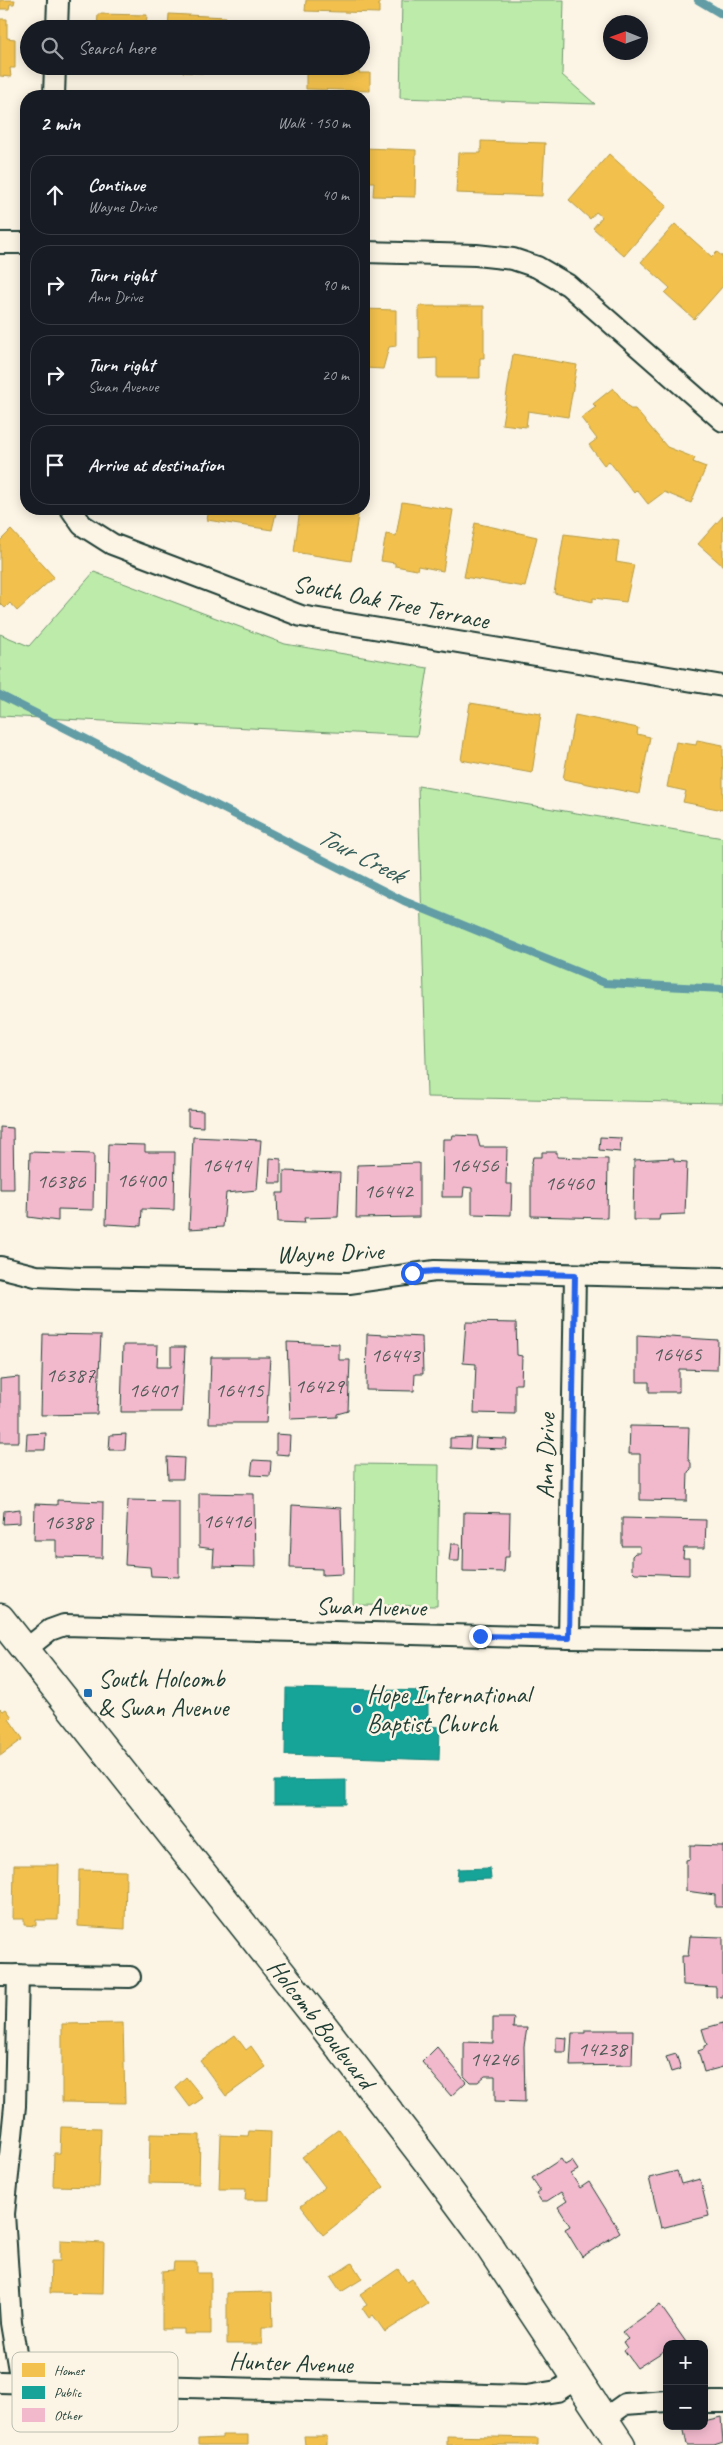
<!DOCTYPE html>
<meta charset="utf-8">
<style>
:root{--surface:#171b24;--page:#20242c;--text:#f1f3f6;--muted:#9ea1a6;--line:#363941}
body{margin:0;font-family:Caveat,sans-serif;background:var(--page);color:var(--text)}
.controls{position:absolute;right:15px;bottom:15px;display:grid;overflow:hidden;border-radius:10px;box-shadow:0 2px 12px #0003}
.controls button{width:45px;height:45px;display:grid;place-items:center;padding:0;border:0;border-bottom:1px solid var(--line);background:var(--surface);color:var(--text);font:25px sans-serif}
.compass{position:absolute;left:603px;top:15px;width:45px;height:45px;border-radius:50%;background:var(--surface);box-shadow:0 2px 12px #0003;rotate:271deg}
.stop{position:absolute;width:15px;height:15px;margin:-11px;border:4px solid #2563eb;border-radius:50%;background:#fff}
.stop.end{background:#2563eb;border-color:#fff;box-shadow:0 1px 5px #0008}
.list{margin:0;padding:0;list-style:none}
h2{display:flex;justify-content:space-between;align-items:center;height:65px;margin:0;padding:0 20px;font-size:21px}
h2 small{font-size:16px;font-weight:400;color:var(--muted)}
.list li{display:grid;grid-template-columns:32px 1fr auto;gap:15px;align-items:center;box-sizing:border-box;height:80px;margin:0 10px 10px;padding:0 10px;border:1px solid var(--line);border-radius:20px}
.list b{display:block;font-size:19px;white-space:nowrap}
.list p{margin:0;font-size:16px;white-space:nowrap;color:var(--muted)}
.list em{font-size:16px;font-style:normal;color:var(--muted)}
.icon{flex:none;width:28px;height:28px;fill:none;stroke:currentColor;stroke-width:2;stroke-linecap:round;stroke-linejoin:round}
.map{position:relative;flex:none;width:723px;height:2445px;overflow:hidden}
.search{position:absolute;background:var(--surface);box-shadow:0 2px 12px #0003;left:20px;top:20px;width:350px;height:55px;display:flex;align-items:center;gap:12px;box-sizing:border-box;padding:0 18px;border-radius:28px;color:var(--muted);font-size:19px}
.panel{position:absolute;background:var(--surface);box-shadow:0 2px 12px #0003;left:20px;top:90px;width:350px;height:425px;border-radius:20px}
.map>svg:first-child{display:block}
.green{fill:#bdecaa;stroke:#6e946f}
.homes{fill:#f2c14e;stroke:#b39946}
.public{fill:#17a398;stroke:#19847a}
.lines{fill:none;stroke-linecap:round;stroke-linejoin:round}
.stream{stroke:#629ca5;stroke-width:8}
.building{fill:#f2b9cd;stroke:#1f3d34}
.street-casing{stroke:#1f3d34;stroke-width:24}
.secondary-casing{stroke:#1f3d34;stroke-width:31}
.street{stroke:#fcf5e5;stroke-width:20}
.secondary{stroke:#fcf5e5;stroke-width:28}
.route{stroke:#2563eb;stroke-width:6}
.poi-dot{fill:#1f6fb2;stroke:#fcf5e5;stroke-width:2}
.labels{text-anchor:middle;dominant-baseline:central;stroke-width:5;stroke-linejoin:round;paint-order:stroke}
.number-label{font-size:22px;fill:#545c5a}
.street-label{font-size:25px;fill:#1f3d34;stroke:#fcf5e5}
.poi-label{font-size:25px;fill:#1f3d34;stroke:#fcf5e5;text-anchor:start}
.water-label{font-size:26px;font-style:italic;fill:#355d5a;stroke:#fcf5e5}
.key{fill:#fcf5e5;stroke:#babeb0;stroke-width:1}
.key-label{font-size:14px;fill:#1f3d34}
</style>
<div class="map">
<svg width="723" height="2445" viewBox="0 0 723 2445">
<rect width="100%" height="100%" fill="#fcf5e5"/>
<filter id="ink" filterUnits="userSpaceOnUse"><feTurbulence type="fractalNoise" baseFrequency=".02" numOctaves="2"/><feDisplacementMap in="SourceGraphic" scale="10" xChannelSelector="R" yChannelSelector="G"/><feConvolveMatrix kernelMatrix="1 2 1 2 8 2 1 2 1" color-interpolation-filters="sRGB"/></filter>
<g filter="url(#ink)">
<g class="green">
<polygon points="402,0 564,0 562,75 595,104 400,98"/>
<polygon points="94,572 285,644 428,668 417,736 0,716 0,634 29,646"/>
<polygon points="418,786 723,838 723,1103 427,1097"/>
<polygon points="355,1464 439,1465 437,1606 353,1605"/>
</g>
<g class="homes">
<polygon points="0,0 15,0 14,4 10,4 9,9 0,9"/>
<polygon points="306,0 379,0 379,13 305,11"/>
<polygon points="98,14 147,15 146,29 97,29"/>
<polygon points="169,14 226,17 226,29 168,29"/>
<polygon points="0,19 7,19 7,38 15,39 15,68 10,68 11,77 0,76"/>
<polygon points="95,66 145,66 144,70"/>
<polygon points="166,66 224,66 224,68 203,67 203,73 183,72 182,67"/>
<polygon points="359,66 359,73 370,73 370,91 306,89 306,67"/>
<polygon points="481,141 545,143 542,196 456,193 458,153 481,153"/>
<polygon points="364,148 416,150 415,197 373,196 374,182 364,182"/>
<polygon points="609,154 667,206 624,256 593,228 602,217 596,212 590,219 569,200"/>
<polygon points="675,224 712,257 717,252 723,257 723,286 694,319 665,293 670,288 641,262"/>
<polygon points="419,306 484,306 484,358 480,358 480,378 437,378 437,358 419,359"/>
<polygon points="364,309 396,310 396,346 389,347 383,369 364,368"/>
<polygon points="513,354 577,365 568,417 528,411 526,427 502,424"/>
<polygon points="613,388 630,409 635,409 667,447 695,458 693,462 706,467 691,503 664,492 648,504 637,490 634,493 609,461 604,465 589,445 597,439 581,418 596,407 593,404"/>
<polygon points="402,502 453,510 443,571 418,566 417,570 395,566 395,563 381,561 386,534 396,536"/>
<polygon points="209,509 277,509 272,530 207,520"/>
<polygon points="300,509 359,509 351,561 294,552"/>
<polygon points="723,516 723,566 698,544"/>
<polygon points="475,523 537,537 525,587 464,577"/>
<polygon points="11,530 54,577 17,611 10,603 5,608 0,603 0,541"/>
<polygon points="564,534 619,541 616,562 634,565 626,602 593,598 593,602 554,593"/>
<polygon points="470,703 541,714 532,773 461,760"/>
<polygon points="575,715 638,728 637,734 650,737 639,794 563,779"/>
<polygon points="697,740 723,745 723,810 683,802 686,791 667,787 676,742 696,745"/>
<polygon points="0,1708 3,1711 6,1709 12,1717 9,1719 23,1739 0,1756"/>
<polygon points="14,1865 59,1865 58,1920 36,1920 36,1926 24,1925 24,1919 13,1919"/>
<polygon points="79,1870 126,1871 125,1929 78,1926"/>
<polygon points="123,2023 125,2103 62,2102 62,2024"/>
<polygon points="235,2035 246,2050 251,2046 266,2067 226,2096 200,2061"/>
<polygon points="186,2077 203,2098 190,2107 175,2087"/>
<polygon points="61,2127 101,2128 99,2187 53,2186 54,2153 60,2153"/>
<polygon points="339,2129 384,2187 323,2235 301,2206 325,2187 302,2157"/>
<polygon points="249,2131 271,2132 269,2200 245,2200 246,2189 219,2189 221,2135 248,2136"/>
<polygon points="150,2134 200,2135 199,2184 149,2183"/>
<polygon points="60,2241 104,2243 103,2294 50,2293 51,2261 60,2261"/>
<polygon points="174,2262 197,2262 197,2273 211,2273 211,2334 184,2334 184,2329 162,2329 162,2271 173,2270"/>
<polygon points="352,2263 362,2279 341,2292 331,2277"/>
<polygon points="398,2269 407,2282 412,2279 428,2304 385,2332 373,2315 369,2318 362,2308 367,2305 360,2295"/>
<polygon points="272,2292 273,2327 262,2327 262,2344 227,2344 227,2293"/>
<polygon points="222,2435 248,2435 248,2445 198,2445 198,2439 222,2438"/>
<polygon points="304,2436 327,2436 327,2445 305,2445"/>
<polygon points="447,2436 538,2438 538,2445 447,2445"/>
</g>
<g class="public">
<polygon points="286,1688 428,1691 428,1726 440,1727 439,1760 285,1755"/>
<polygon points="346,1780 346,1804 274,1804 274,1781"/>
<polygon points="490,1868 491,1879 457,1880 458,1869"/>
</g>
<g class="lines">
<g class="stream">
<polyline points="698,0 723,15"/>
<polyline points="0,695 404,901 605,983 723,989"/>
</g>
</g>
<g class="building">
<polygon points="188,1110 203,1111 203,1127 188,1126"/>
<polygon points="0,1127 13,1128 14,1189 0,1189"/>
<polygon points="453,1135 477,1136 480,1147 507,1147 506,1184 512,1184 511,1215 472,1214 472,1188 464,1187 463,1197 442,1197 443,1139 452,1139"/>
<polygon points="193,1137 261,1140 257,1190 226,1193 223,1227 189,1229"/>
<polygon points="600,1137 621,1138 620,1152 599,1150"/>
<polygon points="108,1144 145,1145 145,1152 175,1152 174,1210 142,1209 141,1226 106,1224"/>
<polygon points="30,1152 94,1154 93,1210 58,1209 58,1221 28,1217"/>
<polygon points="542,1152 557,1152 557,1157 608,1159 607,1218 531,1216 531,1167 533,1157 542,1157"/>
<polygon points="270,1158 281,1159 281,1183 269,1183"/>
<polygon points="674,1158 674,1161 687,1162 685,1214 660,1215 659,1220 633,1220 634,1160"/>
<polygon points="419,1163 419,1217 356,1218 357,1165"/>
<polygon points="284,1171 340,1173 338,1217 304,1218 305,1223 278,1222 277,1193 284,1193"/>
<polygon points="466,1322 516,1323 517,1355 522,1356 521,1384 515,1384 515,1414 474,1413 476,1364 463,1363"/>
<polygon points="43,1334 101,1335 97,1414 41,1415"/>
<polygon points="367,1334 422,1337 423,1374 415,1374 414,1391 366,1390"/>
<polygon points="637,1335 718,1340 717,1370 679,1369 679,1392 649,1392 649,1382 637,1382"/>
<polygon points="287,1342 339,1344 339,1360 350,1360 348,1411 337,1414 337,1417 290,1419"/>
<polygon points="123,1345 158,1345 157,1367 171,1367 171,1347 185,1347 182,1412 121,1412"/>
<polygon points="211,1357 270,1357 266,1423 209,1423"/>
<polygon points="19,1377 19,1442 0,1442 0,1379"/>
<polygon points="630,1426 689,1427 688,1459 691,1463 691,1469 688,1472 687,1501 640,1500 640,1454 629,1454"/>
<polygon points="46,1433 45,1450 26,1450 27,1434"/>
<polygon points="126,1434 125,1450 109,1450 110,1435"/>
<polygon points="276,1434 290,1435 289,1455 276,1454"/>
<polygon points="471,1437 470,1449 450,1448 450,1438"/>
<polygon points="476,1438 507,1439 506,1449 475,1448"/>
<polygon points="167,1457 184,1458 183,1479 168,1479"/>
<polygon points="253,1460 271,1461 270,1476 251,1475"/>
<polygon points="199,1493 254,1494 255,1567 213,1566 214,1549 199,1547"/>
<polygon points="57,1500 103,1502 102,1558 56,1557 56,1540 34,1540 35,1504 57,1505"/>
<polygon points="128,1500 179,1501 179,1577 151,1576 150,1567 125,1565"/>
<polygon points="292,1505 341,1508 343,1574 322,1575 322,1569 290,1568"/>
<polygon points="20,1509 20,1523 3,1524 4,1511"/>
<polygon points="464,1512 510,1513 509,1557 505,1557 504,1572 463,1571"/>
<polygon points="622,1518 706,1520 705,1548 684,1548 683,1558 689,1558 689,1575 635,1573 632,1570 632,1556 635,1553 640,1553 640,1546 622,1546"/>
<polygon points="451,1544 460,1544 459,1561 449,1561"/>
<polygon points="690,1845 723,1846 723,1907 715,1907 715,1895 686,1891 686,1860 690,1859"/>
<polygon points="690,1936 723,1937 723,1998 716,1997 716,1987 683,1985 682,1956 688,1956"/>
<polygon points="493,2018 514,2018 513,2028 527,2028 524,2046 525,2102 495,2101 495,2076 485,2076 478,2082 470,2082 464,2076 464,2042 493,2043"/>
<polygon points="723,2023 723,2067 704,2072 698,2051 704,2049 704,2046 707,2045 702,2029"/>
<polygon points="585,2030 633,2030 632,2065 570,2066 572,2033 585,2033"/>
<polygon points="556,2037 567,2038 566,2052 556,2052"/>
<polygon points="437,2047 466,2082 451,2096 422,2062"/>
<polygon points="676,2054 681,2069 671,2072 666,2057"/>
<polygon points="561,2159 565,2165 572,2161 578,2170 571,2174 580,2188 589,2182 620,2232 582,2257 565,2229 570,2226 558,2207 567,2201 561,2192 547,2201 541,2201 536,2193 540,2190 532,2178"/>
<polygon points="677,2171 681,2184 700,2179 709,2216 661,2228 649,2178"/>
<polygon points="660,2305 686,2342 667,2344 667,2349 637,2368 624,2350 627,2348 623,2342 628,2339 622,2332"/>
<polygon points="721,2417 723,2442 714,2445 687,2445 683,2426 704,2426 704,2421"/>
</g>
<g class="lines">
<defs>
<g id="street">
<polyline points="57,29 58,0"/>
<polyline points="54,96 55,66"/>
<polyline points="0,243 26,243"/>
<polyline points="364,252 476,255 513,259 537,267 568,285 723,421"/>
<polyline points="71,509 82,525 112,544 301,616 723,686"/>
<polyline points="0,1267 36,1276 81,1278 349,1283 435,1271 723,1278"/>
<polyline points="569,1638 575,1275"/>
<polyline points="25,1650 50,1630 64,1625 569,1638 723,1640"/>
<polyline points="0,1975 130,1977"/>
<polyline points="18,1975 15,2106 4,2214 11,2323 21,2382"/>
<polyline points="0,2382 526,2396 557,2391 577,2378"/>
<polyline points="704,2402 723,2402"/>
<polyline points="604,2419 625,2404 667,2401"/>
</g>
<polyline id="secondary" points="0,1618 321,2023 427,2161 481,2234 621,2445"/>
</defs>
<use href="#street" class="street-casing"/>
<use href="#secondary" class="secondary-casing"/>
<use href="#street" class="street"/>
<use href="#secondary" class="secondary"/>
</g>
</g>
<g class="lines" filter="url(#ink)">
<polyline class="route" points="412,1273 435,1271 575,1275 569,1638 480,1636"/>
</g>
<g class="poi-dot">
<rect x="83" y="1688" width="10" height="10" rx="2.5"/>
<circle cx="357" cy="1709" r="5"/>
</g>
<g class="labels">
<g class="number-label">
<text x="226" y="1165">16414</text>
<text x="474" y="1165">16456</text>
<text x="141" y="1180">16400</text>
<text x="61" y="1181">16386</text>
<text x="569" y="1183">16460</text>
<text x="388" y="1191">16442</text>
<text x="677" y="1354">16465</text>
<text x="395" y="1355">16443</text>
<text x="70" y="1375">16387</text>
<text x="319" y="1386">16429</text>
<text x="153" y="1390">16401</text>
<text x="239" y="1390">16415</text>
<text x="227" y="1521">16416</text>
<text x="68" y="1522">16388</text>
<text x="602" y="2049">14238</text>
<text x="494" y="2059">14246</text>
</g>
<g class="street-label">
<text transform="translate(391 602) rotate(11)">South Oak Tree Terrace</text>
<text transform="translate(330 1253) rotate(-2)">Wayne Drive</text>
<text transform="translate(546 1456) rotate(-89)">Ann Drive</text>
<text transform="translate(371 1607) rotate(1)">Swan Avenue</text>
<text transform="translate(321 2024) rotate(52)">Holcomb Boulevard</text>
<text transform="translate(291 2363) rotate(2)">Hunter Avenue</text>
</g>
<g class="poi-label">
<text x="98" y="1679">South Holcomb<tspan x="98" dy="29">&amp; Swan Avenue</tspan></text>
<text x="367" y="1695">Hope International<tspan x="367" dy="29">Baptist Church</tspan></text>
</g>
<g class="water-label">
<text transform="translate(361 855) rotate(27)">Tour Creek</text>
</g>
</g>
<rect x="12" y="2352" width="166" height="80" rx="8" class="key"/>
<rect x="22" y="2363" width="23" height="14" fill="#f2c14e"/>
<rect x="22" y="2386" width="23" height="13" fill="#17a398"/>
<rect x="22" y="2408" width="23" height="14" fill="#f2b9cd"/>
<g class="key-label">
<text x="54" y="2375">Homes</text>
<text x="54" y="2397">Public</text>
<text x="54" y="2420">Other</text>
</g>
</svg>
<div class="controls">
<button>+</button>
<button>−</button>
</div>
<svg class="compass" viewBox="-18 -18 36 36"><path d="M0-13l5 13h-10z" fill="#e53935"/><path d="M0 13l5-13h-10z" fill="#9ea1a6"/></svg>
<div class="stop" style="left:412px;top:1273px"></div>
<div class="stop end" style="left:480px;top:1636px"></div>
<div class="search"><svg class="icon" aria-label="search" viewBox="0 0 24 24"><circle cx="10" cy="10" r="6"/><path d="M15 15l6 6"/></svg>Search here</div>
<section class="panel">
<h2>2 min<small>Walk · 150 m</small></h2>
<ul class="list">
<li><svg class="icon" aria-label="ahead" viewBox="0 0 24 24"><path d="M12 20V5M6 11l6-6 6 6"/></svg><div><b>Continue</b><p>Wayne Drive</p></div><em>40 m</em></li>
<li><svg class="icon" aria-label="right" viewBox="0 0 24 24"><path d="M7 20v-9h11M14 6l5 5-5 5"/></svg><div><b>Turn right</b><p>Ann Drive</p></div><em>90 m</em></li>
<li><svg class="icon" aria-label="right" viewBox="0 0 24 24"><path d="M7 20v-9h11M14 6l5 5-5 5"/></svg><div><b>Turn right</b><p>Swan Avenue</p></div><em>20 m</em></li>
<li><svg class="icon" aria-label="arrive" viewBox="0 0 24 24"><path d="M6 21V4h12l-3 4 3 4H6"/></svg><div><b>Arrive at destination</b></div></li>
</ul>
</section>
</div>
